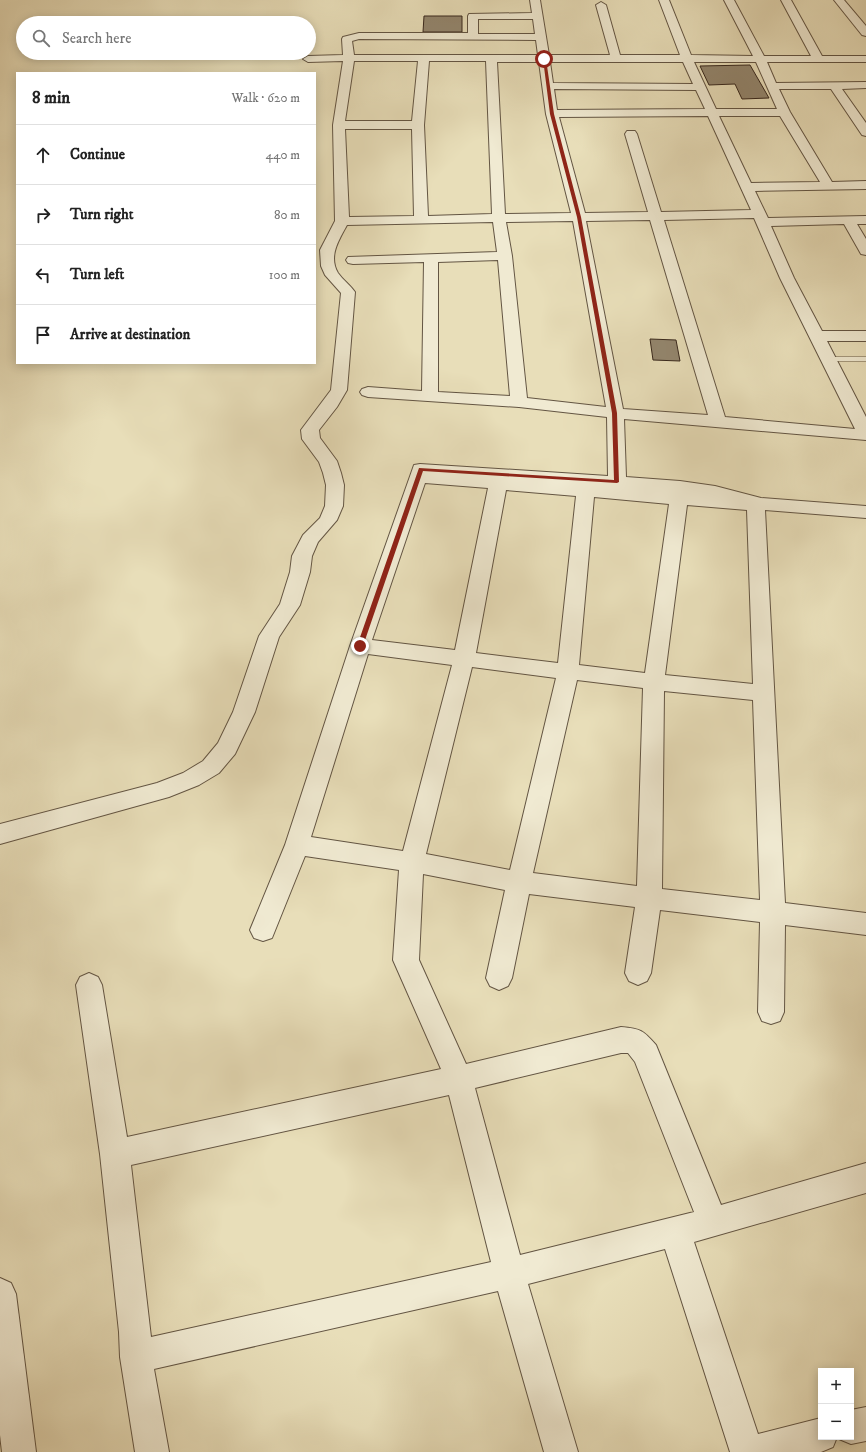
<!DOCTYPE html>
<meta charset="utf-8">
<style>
:root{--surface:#fff;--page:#f6f6f6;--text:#222;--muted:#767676;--line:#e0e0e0}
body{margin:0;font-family:"IM FELL DW Pica",serif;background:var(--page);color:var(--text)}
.controls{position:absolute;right:12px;bottom:12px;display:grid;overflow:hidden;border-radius:0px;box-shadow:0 2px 10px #0003}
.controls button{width:36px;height:36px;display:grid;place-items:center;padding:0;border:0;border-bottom:1px solid var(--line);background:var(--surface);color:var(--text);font:20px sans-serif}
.stop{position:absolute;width:12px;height:12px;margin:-9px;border:3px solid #8f2418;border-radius:50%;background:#fff}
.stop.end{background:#8f2418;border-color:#fff;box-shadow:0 1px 4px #0008}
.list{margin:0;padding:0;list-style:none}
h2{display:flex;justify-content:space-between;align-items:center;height:52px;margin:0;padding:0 16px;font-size:17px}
h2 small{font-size:13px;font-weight:400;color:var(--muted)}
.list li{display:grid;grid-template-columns:26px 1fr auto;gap:12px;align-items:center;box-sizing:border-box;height:60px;padding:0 16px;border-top:1px solid var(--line)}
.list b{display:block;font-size:15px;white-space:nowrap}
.list em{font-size:13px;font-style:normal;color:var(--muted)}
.icon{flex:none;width:22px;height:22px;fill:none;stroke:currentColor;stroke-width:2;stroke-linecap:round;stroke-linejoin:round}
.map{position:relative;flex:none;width:866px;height:1452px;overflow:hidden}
.search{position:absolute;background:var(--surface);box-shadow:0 2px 10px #0003;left:16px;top:16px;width:300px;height:44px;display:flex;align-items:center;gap:10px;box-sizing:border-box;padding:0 14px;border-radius:22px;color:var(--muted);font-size:15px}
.panel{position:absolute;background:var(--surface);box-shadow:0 2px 10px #0003;left:16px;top:72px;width:300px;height:292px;border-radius:0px}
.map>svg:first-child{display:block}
.building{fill:#93866e;stroke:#37271c}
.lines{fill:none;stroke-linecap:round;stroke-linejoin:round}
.service-casing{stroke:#635543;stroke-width:1}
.minor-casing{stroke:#635543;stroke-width:2}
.service{fill:#f0ead2;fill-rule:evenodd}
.minor{fill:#f0ead2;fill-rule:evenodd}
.route{fill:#8f2418}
</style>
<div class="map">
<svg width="866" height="1452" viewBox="0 0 866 1452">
<rect width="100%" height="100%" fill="#e8deb9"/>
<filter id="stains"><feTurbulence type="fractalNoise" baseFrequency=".005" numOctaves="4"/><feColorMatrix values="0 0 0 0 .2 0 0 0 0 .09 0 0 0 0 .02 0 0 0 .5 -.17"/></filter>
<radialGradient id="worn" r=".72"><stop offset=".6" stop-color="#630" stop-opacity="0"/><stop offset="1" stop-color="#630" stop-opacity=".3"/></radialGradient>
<g class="building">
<polygon points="424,16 462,16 462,32 423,32"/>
<polygon points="750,65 769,98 742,99 735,84 709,85 700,66"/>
<polygon points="650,339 676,340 680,361 653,360"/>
</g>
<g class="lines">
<defs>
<rect id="service" x="825" y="357" width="41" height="4"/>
<g id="minor">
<path d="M530,0H540L549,55H610L596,5L601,2L606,5L620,55H680L659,0H669L691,55L753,56L724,0H734L764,56H811L781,0H791L822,56H866V62H767L776,83L866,82V88L842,89L866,123V136L862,135L831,89H779L790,112L832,182L866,181V189L755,191L768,218L866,216V224H857L866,239V255L861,254L844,224L771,226L794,278L822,331H866V341H827L866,417V440L624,419L626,477L680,481L715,486L761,498L866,506V518L765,510L785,903L866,913V935L785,925L784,1012L780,1021L771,1024L762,1021L758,1012L760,922L660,910L651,973L647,981L638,985L629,981L625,973L635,907L529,894L512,978L508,986L499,990L490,986L486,978L505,890L423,874L419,960L466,1064L621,1027C641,1029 643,1030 656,1045L721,1205L866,1163V1193L694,1242L758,1434L821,1418V1437H837L833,1447L821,1452H730L665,1249L528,1284L578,1452H544L498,1291L154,1369L169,1452H135L120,1357L119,1332L100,1154L76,985L80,977L89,973L98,977L102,985L127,1137L441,1069L393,960L399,870L305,856L272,938L263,941L254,938L250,930L285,845L350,646L414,465L420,464L608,476L607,417L519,407L368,397L362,395L360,392L362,389L368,387L422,391L424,262L353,264L348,263L346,260L348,257L497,252L493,222L347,225C339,240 328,256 338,273C343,280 350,285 355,292L347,390L337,407L319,430L320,438L337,461L341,473L344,485L343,506L337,520L318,542L312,556L310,572L300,605L279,637L255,712L235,754L219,773L199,785L169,797L0,844V824L157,783L183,773L203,761L218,743L233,712L259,636L280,604L290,572L292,556L303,535L320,518L325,506L326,485L323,473L319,462L302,439L301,430L331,390L341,293L325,275L321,266L320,250L335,221L333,125L343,61L308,62L303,59L308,56L343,55L342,39L343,37L359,33H468V16L469,14L532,13ZM478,19H533L535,34H478ZM359,39L536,40L538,55H354L352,41ZM354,61H418L412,121H345ZM429,61H486L492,214L428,216L424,125ZM497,62H539L546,114L571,213L505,214ZM550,62H683L693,84L553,83ZM694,62H756L777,109H716ZM554,89L696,90L705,109L557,110ZM708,116L751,210L661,212L637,134L635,131H627L625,134L648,212L585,213L559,117ZM719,116H780L820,182L751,183ZM345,129H412L414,216L349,217ZM754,218L780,278L855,429L725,417L664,220ZM650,220L708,415L623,409L586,221ZM573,221L606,407L527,398L512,256L506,222ZM498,260L510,396L438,392V262ZM425,483L488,488L455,650L372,640ZM506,490L576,496L558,663L476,653ZM594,497L669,504L645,673L579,665ZM687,505L747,510L753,684L665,675ZM368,654L452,665L403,851L311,837ZM472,667L556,678L510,870L426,854ZM577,680L643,688L637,886L533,873ZM664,691L753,700L760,900L662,889ZM621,1053H628L635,1062L694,1212L520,1255L475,1088ZM449,1095L491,1262L151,1337L131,1165Z"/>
<polygon points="834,0 844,0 866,26 866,36 862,35"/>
<polygon points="0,1278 11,1283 16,1294 36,1452 2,1452 0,1435"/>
<polygon points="866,1407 866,1441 851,1444 839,1439 838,1437 851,1437 851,1410"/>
</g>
</defs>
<use href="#service" class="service-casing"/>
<use href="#minor" class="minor-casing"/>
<use href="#service" class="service"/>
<use href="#minor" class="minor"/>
</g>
<polygon class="route" points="544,58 546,59 554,114 581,217 617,413 619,482 617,483 423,471 363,646 362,648 358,648 357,646 419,468 614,480 612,413 577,217 550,114 543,59"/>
<rect width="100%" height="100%" filter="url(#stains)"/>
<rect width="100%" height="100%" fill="url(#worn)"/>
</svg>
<div class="controls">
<button>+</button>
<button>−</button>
</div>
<div class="stop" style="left:544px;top:59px"></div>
<div class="stop end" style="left:360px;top:646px"></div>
<div class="search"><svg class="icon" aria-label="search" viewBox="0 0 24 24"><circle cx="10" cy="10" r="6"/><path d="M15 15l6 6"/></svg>Search here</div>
<section class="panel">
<h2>8 min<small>Walk · 620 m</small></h2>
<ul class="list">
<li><svg class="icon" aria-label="ahead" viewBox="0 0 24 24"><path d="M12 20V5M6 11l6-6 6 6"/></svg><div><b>Continue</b></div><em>440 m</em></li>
<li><svg class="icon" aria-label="right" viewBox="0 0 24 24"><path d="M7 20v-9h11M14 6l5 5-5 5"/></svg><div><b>Turn right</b></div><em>80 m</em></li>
<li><svg class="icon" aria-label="left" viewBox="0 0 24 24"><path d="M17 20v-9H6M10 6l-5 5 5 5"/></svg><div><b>Turn left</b></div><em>100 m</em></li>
<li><svg class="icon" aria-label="arrive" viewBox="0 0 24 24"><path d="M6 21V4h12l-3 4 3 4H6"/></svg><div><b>Arrive at destination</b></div></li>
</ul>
</section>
</div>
